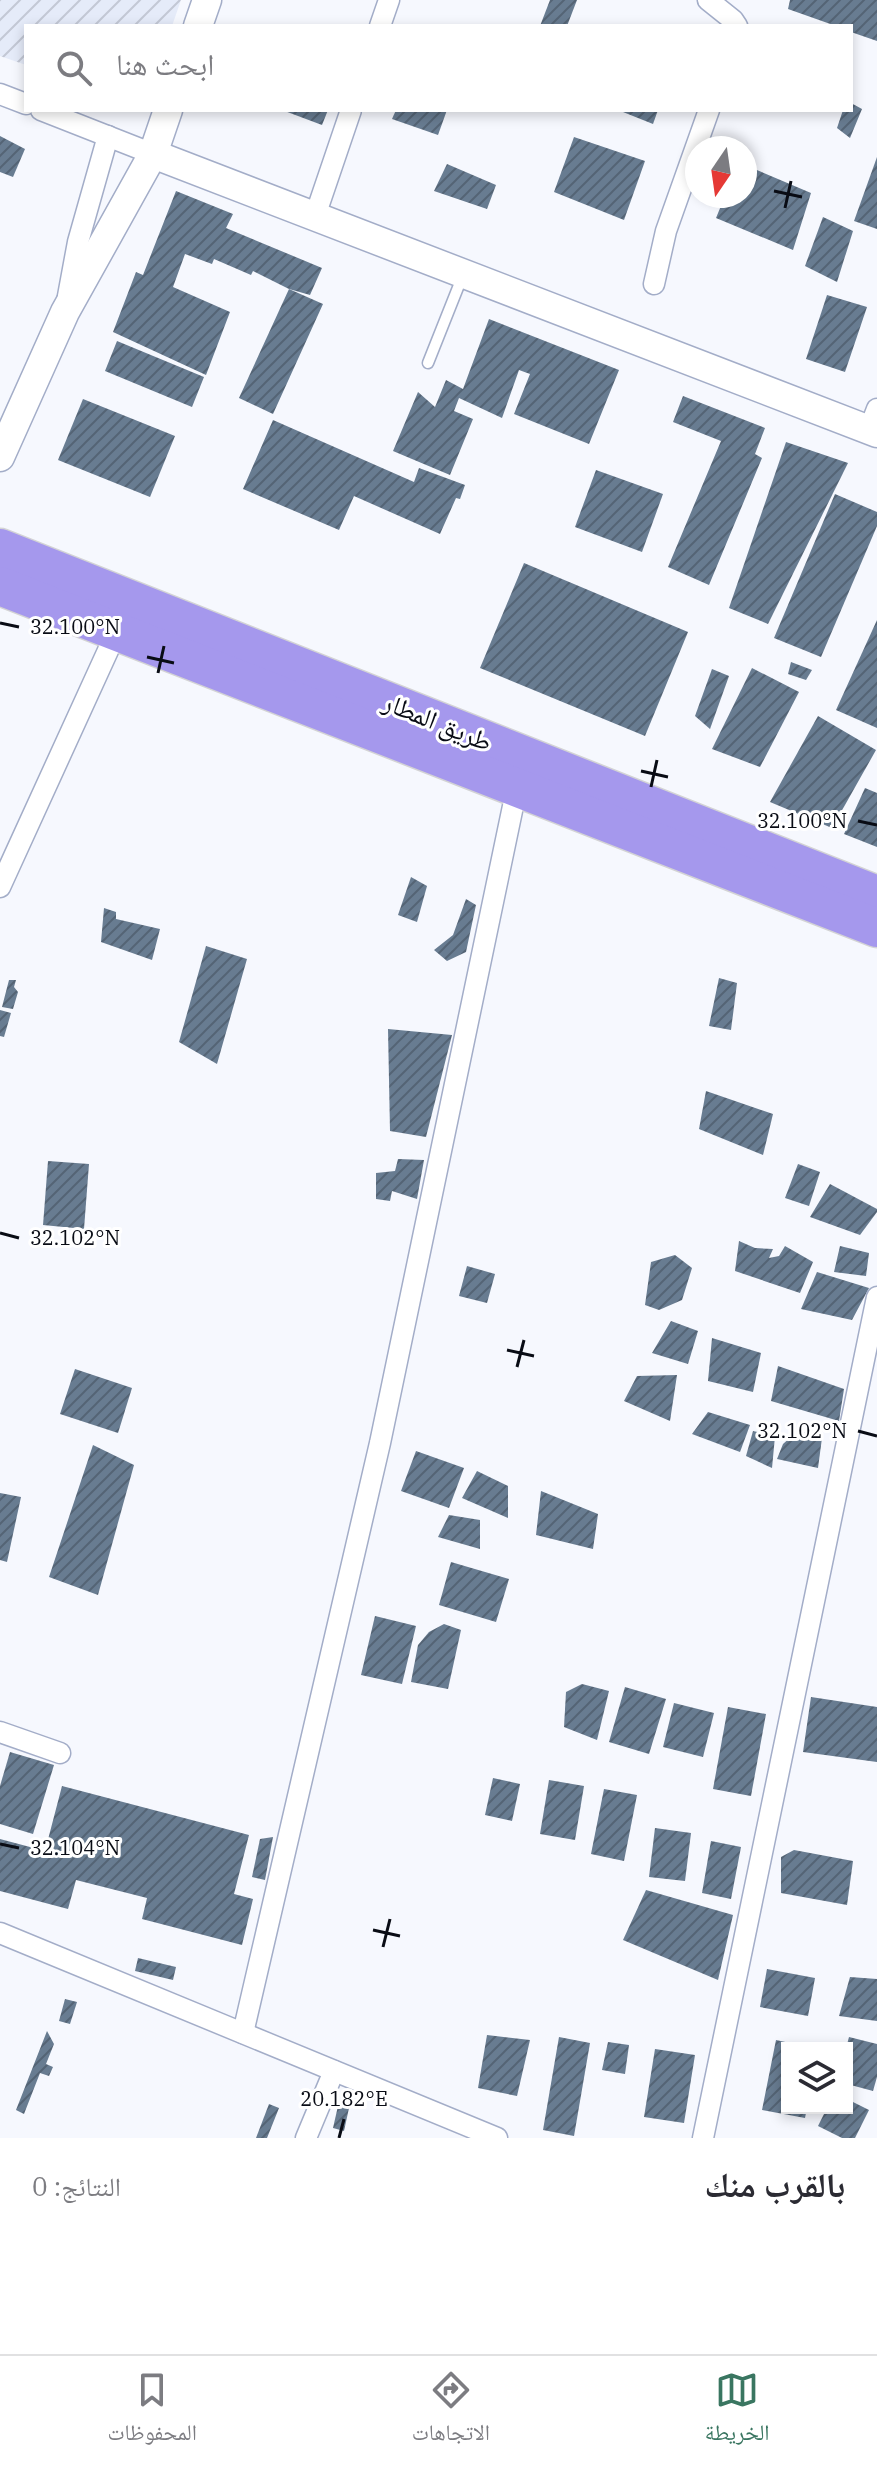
<!DOCTYPE html>
<html lang="ar">
<meta charset="utf-8">
<style>
:root{--surface:#fff;--page:#f2f2f3;--text:#2b2b33;--muted:#7c7c81;--line:#e1e1e2;--accent:#3a7661}
body{margin:0;font-family:"IBM Plex Serif","Noto Naskh Arabic",serif;background:var(--page);color:var(--text);direction:rtl}
.controls{position:absolute;right:24px;bottom:24px;display:grid;overflow:hidden;border-radius:0px;box-shadow:0 4px 12px #0003}
.controls button{width:72px;height:72px;display:grid;place-items:center;padding:0;border:0;border-bottom:2px solid var(--line);background:var(--surface);color:var(--text);font:40px sans-serif}
.compass{position:absolute;left:685px;top:136px;width:72px;height:72px;border-radius:50%;background:var(--surface);box-shadow:0 4px 12px #0003;rotate:193deg}
.list{margin:0;padding:0;list-style:none}
h2{display:flex;justify-content:space-between;align-items:center;height:104px;margin:0;padding:0 32px;font-size:34px}
h2 small{font-size:26px;font-weight:400;color:var(--muted)}
.icon{flex:none;width:44px;height:44px;fill:none;stroke:currentColor;stroke-width:2;stroke-linecap:round;stroke-linejoin:round}
.map{position:relative;flex:none;width:877px;height:2138px;overflow:hidden;direction:ltr}
.search{position:absolute;background:var(--surface);box-shadow:0 4px 12px #0003;left:24px;right:24px;top:24px;height:88px;display:flex;align-items:center;gap:20px;box-sizing:border-box;padding:0 28px;border-radius:0px;color:var(--muted);font-size:30px}
.sheet{height:216px;background:var(--surface)}
nav{display:flex;justify-content:space-around;align-items:center;box-sizing:border-box;height:112px;border-top:2px solid var(--line);background:var(--surface);font-size:22px;color:var(--muted)}
nav a{display:grid;justify-items:center;gap:4px}
nav .on{color:var(--accent)}
.map>svg:first-child{display:block}
.industrial{fill:url(#industrial-furrows)}
.building{fill:url(#building-hatch)}
.lines{fill:none;stroke-linecap:round;stroke-linejoin:round}
.lane-casing{stroke:#a3adc8;stroke-width:13}
.street-casing{stroke:#a3adc8;stroke-width:23}
.secondary-casing{stroke:#a3adc8;stroke-width:31}
.highway-casing{stroke:#d3d3d5;stroke-width:41}
.lane{stroke:#fff;stroke-width:10}
.street{stroke:#fff;stroke-width:20}
.secondary{stroke:#fff;stroke-width:28}
.highway{stroke:#a598ed;stroke-width:38}
.ticks{fill:none;stroke:#090c15;stroke-width:3}
.labels{text-anchor:middle;dominant-baseline:central;stroke-width:6;stroke-linejoin:round;paint-order:stroke}
.street-label{font-size:26px;fill:#090c15;stroke:#fff}
.ticks-label{font-size:20px;text-anchor:middle;fill:#090c15;stroke:#fff;stroke-width:6;stroke-linejoin:round;paint-order:stroke}
</style>
<div class="map">
<svg width="877" height="2138" viewBox="0 0 877 2138">
<defs>
<pattern id="industrial-furrows" width="10" height="10" patternUnits="userSpaceOnUse" patternTransform="scale(2)"><rect width="10" height="10" fill="#e5ebf9"/><path d="M-1 1l2-2M0 10L10 0M9 11l2-2" fill="none" stroke="#c3c8d5"/></pattern>
<pattern id="building-hatch" width="6" height="6" patternUnits="userSpaceOnUse" patternTransform="scale(2)"><rect width="6" height="6" fill="#687c91"/><path d="M-1 1l2-2M0 6l6-6M5 7l2-2" fill="none" stroke="#546475"/></pattern>
</defs>
<rect width="100%" height="100%" fill="#f6f8fe"/>
<polygon class="industrial" points="0,0 181,0 172,26 26,26 26,65 0,56"/>
<g class="building">
<polygon points="550,0 577,0 567,26 540,26"/>
<polygon points="790,0 877,0 877,41 851,32 851,26 836,26 788,9"/>
<polygon points="851,103 862,109 850,138 837,128 843,110 851,110"/>
<polygon points="282,110 328,110 322,125"/>
<polygon points="396,110 447,110 438,135 392,119"/>
<polygon points="618,110 658,110 653,124"/>
<polygon points="0,136 25,149 13,177 0,172"/>
<polygon points="574,137 645,161 624,220 554,192"/>
<polygon points="877,157 877,229 854,221"/>
<polygon points="447,164 496,185 487,209 434,191"/>
<polygon points="745,165 811,193 793,250 716,218 725,196 745,196"/>
<polygon points="176,191 233,214 226,228 322,268 310,295 289,289 253,271 251,275 214,259 212,264 185,254 173,287 230,312 206,375 113,332 136,272 143,275"/>
<polygon points="823,217 853,231 837,282 805,266"/>
<polygon points="289,289 323,304 273,414 239,398"/>
<polygon points="827,295 867,307 845,372 806,359"/>
<polygon points="489,319 619,370 589,444 514,414 530,374 519,370 502,418 459,398 454,411 473,419 450,475 393,451 418,392 435,407 446,380 463,389"/>
<polygon points="117,341 204,377 192,407 105,371"/>
<polygon points="683,396 765,428 755,454 762,458 709,585 668,567 721,441 673,422"/>
<polygon points="83,399 175,436 150,497 58,460"/>
<polygon points="273,420 414,482 419,468 465,485 460,499 456,498 440,534 354,496 339,530 243,489"/>
<polygon points="786,442 848,463 768,624 729,608"/>
<polygon points="596,470 663,494 642,552 575,527"/>
<polygon points="835,494 877,512 877,526 821,657 774,638"/>
<polygon points="524,563 688,632 645,736 480,668"/>
<polygon points="877,620 877,728 836,710"/>
<polygon points="791,662 812,670 806,680 788,674"/>
<polygon points="752,668 799,692 760,767 712,749"/>
<polygon points="712,669 729,676 710,729 695,716"/>
<polygon points="818,716 876,750 832,828 770,802"/>
<polygon points="865,788 877,793 877,847 844,834"/>
<polygon points="411,877 427,886 417,922 398,915"/>
<polygon points="466,899 476,905 466,952 447,961 434,950 453,935"/>
<polygon points="104,908 116,912 116,919 160,929 152,960 101,942"/>
<polygon points="206,946 247,959 217,1064 179,1042"/>
<polygon points="719,978 737,983 731,1030 709,1026"/>
<polygon points="9,980 16,980 14,987 18,992 13,1009 2,1007"/>
<polygon points="0,1010 11,1013 4,1037 0,1036"/>
<polygon points="388,1029 452,1035 426,1137 390,1131"/>
<polygon points="706,1091 773,1114 763,1155 699,1129"/>
<polygon points="398,1159 424,1160 417,1199 392,1191 390,1201 376,1199 376,1173 395,1171"/>
<polygon points="48,1161 89,1164 84,1229 43,1225"/>
<polygon points="798,1164 820,1172 809,1206 785,1198"/>
<polygon points="830,1184 877,1209 877,1212 860,1235 810,1217"/>
<polygon points="739,1241 755,1248 773,1249 769,1258 779,1256 785,1246 813,1262 800,1293 735,1271"/>
<polygon points="840,1246 869,1253 866,1276 834,1272"/>
<polygon points="675,1255 692,1268 682,1300 659,1310 645,1305 651,1262"/>
<polygon points="467,1266 495,1274 487,1303 459,1296"/>
<polygon points="817,1272 869,1288 852,1320 801,1309"/>
<polygon points="671,1321 698,1331 688,1364 652,1353"/>
<polygon points="712,1338 761,1353 753,1392 708,1381"/>
<polygon points="778,1366 844,1389 839,1421 771,1401"/>
<polygon points="75,1369 132,1388 118,1433 60,1414"/>
<polygon points="677,1375 670,1421 624,1401 637,1376"/>
<polygon points="708,1412 750,1425 740,1452 692,1434"/>
<polygon points="753,1431 775,1436 772,1468 746,1456"/>
<polygon points="805,1432 822,1438 818,1468 777,1459 783,1444 792,1436"/>
<polygon points="93,1445 134,1465 98,1595 49,1577"/>
<polygon points="416,1451 464,1468 449,1508 401,1491"/>
<polygon points="477,1471 508,1486 508,1518 462,1498"/>
<polygon points="541,1491 598,1514 593,1549 536,1535"/>
<polygon points="0,1493 21,1497 7,1562 0,1560"/>
<polygon points="449,1515 480,1520 480,1549 438,1537"/>
<polygon points="451,1562 509,1579 496,1622 439,1605"/>
<polygon points="375,1616 416,1626 402,1684 361,1675"/>
<polygon points="444,1624 461,1630 448,1689 411,1682 418,1645 429,1632"/>
<polygon points="582,1684 609,1691 597,1740 564,1727 566,1692"/>
<polygon points="625,1687 666,1699 649,1754 609,1742"/>
<polygon points="811,1697 877,1707 877,1762 803,1752"/>
<polygon points="674,1703 714,1713 703,1757 663,1747"/>
<polygon points="728,1707 766,1714 751,1796 713,1789"/>
<polygon points="10,1752 54,1765 33,1834 0,1824 0,1786"/>
<polygon points="493,1778 520,1784 512,1821 485,1815"/>
<polygon points="549,1780 584,1786 575,1840 540,1834"/>
<polygon points="62,1786 249,1835 234,1894 253,1899 242,1945 142,1919 147,1898 76,1880 68,1909 0,1891 0,1839 45,1851"/>
<polygon points="604,1789 637,1795 624,1861 591,1854"/>
<polygon points="655,1828 691,1833 685,1881 649,1877"/>
<polygon points="273,1837 265,1880 252,1877 260,1839"/>
<polygon points="711,1841 741,1847 731,1899 702,1893"/>
<polygon points="794,1850 853,1861 847,1905 781,1893 781,1857"/>
<polygon points="646,1890 733,1915 718,1980 623,1940"/>
<polygon points="138,1958 176,1967 173,1980 135,1971"/>
<polygon points="767,1969 815,1978 808,2016 760,2007"/>
<polygon points="850,1977 877,1979 877,2021 839,2016"/>
<polygon points="65,1999 77,2002 70,2024 59,2021"/>
<polygon points="47,2031 54,2044 46,2064 53,2067 49,2076 40,2073 24,2114 16,2110"/>
<polygon points="487,2035 530,2040 517,2096 478,2088"/>
<polygon points="559,2037 590,2043 574,2136 543,2130"/>
<polygon points="849,2037 877,2044 877,2077 873,2091 847,2084 846,2048"/>
<polygon points="776,2040 809,2047 787,2048 787,2108 807,2108 805,2118 762,2110"/>
<polygon points="608,2042 629,2045 625,2074 602,2070"/>
<polygon points="655,2049 695,2055 684,2123 644,2117"/>
<polygon points="847,2099 869,2110 855,2138 842,2138 818,2126 827,2108 847,2108"/>
<polygon points="269,2104 279,2108 267,2138 256,2138"/>
<polygon points="338,2106 349,2108 344,2131 333,2128"/>
</g>
<g class="lines">
<defs>
<polyline id="lane" points="428,363 463,275"/>
<g id="street">
<polyline points="708,0 733,20 737,26"/>
<polyline points="380,26 389,0"/>
<polyline points="0,94 26,104"/>
<polyline points="41,110 153,154"/>
<polyline points="315,216 351,110"/>
<polyline points="654,284 666,231 709,110"/>
<polyline points="68,296 78,242 108,136"/>
<polyline points="869,430 877,409"/>
<polyline points="0,887 116,633"/>
<polyline points="0,1732 60,1753"/>
<polyline points="0,1933 497,2138"/>
<polyline points="243,2033 380,1443 517,787"/>
<polyline points="306,2138 334,2071"/>
<polyline points="703,2138 877,1297"/>
</g>
<g id="secondary">
<polyline points="198,26 207,0"/>
<polyline points="153,154 877,433"/>
<polyline points="0,457 65,312 153,154 168,110"/>
</g>
<g id="highway">
<polyline points="0,548 877,895"/>
<polyline points="0,586 877,928"/>
</g>
</defs>
<use href="#lane" class="lane-casing"/>
<use href="#street" class="street-casing"/>
<use href="#secondary" class="secondary-casing"/>
<use href="#highway" class="highway-casing"/>
<use href="#lane" class="lane"/>
<use href="#street" class="street"/>
<use href="#secondary" class="secondary"/>
<use href="#highway" class="highway"/>
</g>
<path class="ticks" d="M774,191L802,197M785,208L791,181M0,623L19,627M147,657L174,663M158,673L164,646M641,771L668,777M651,787L657,760M858,821L877,825M0,1233L19,1238M507,1350L534,1356M517,1367L524,1340M858,1431L877,1436M0,1844L19,1848M373,1930L400,1936M383,1947L390,1919M339,2138L344,2119"/>
<g class="labels">
<g class="street-label">
<text transform="translate(438 721) rotate(22)">طريق المطار</text>
</g>
</g>
<g class="ticks-label">
<text x="75" y="634">32.100°N</text>
<text x="802" y="828">32.100°N</text>
<text x="75" y="1245">32.102°N</text>
<text x="802" y="1438">32.102°N</text>
<text x="75" y="1855">32.104°N</text>
<text x="344" y="2106">20.182°E</text>
</g>
</svg>
<div class="controls">
<button><svg class="icon" aria-label="layers" viewBox="0 0 24 24"><path d="M12 4l9 5-9 5-9-5zM3 14l9 5 9-5"/></svg></button>
</div>
<svg class="compass" viewBox="-18 -18 36 36"><path d="M0-13l5 13h-10z" fill="#e53935"/><path d="M0 13l5-13h-10z" fill="#7c7c81"/></svg>
<div class="search"><svg class="icon" aria-label="search" viewBox="0 0 24 24"><circle cx="10" cy="10" r="6"/><path d="M15 15l6 6"/></svg>ابحث هنا</div>
</div>
<section class="sheet">
<h2>بالقرب منك<small>النتائج: 0</small></h2>
<ul class="list">
</ul>
</section>
<nav>
<a class="on"><svg class="icon" aria-label="map" viewBox="0 0 24 24"><path d="M3 6l6-2 6 2 6-2v14l-6 2-6-2-6 2zM9 4v14M15 6v14"/></svg>الخريطة</a>
<a><svg class="icon" aria-label="directions" viewBox="0 0 24 24"><path d="M12 3l9 9-9 9-9-9zM9 14v-3h6M13 9l2 2-2 2"/></svg>الاتجاهات</a>
<a><svg class="icon" aria-label="saved" viewBox="0 0 24 24"><path d="M7 4h10v16l-5-4-5 4z"/></svg>المحفوظات</a>
</nav>
